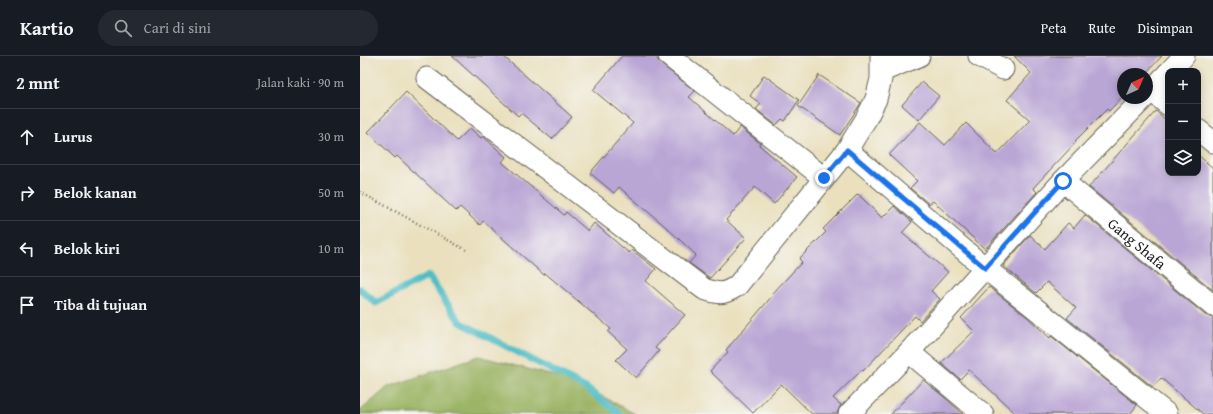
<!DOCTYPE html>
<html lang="id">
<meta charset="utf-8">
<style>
:root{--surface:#171b24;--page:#242831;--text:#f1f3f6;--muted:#9ea1a6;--line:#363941}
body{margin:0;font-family:"Gentium Book Plus",serif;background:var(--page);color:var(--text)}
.controls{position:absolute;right:12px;top:12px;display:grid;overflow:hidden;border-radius:8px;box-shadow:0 2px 10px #0003}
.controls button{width:36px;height:36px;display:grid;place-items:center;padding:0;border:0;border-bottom:1px solid var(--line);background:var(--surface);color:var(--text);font:20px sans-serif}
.compass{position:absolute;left:757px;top:12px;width:36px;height:36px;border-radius:50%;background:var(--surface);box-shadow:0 2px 10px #0003;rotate:45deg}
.stop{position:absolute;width:12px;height:12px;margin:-9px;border:3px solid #1a73e8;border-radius:50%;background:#fff}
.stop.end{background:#1a73e8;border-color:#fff;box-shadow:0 1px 4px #0008}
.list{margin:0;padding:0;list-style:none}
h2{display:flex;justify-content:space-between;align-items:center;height:52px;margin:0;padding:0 16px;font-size:17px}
h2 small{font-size:13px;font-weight:400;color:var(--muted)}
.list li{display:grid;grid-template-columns:26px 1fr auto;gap:12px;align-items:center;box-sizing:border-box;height:56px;padding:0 16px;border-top:1px solid var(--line)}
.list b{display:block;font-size:15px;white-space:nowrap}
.list em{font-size:13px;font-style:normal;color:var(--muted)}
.icon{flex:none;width:22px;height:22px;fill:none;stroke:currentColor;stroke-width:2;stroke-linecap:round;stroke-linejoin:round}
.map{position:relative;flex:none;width:853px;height:358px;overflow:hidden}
header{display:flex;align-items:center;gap:24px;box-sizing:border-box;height:56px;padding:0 20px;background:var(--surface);border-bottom:1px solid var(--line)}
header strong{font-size:19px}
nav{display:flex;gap:22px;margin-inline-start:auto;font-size:14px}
.search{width:280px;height:36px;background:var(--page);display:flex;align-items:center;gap:10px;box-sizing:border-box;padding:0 14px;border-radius:22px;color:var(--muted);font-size:15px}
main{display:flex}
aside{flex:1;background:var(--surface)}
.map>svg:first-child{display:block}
.forest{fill:#9bb465;stroke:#5c6840}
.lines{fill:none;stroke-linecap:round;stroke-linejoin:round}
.stream{stroke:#50bec5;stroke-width:7}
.building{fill:#baa6d5}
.street-casing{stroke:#646155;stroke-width:23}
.path{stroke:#646155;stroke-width:2.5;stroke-dasharray:1 3;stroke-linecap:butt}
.street{stroke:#fff;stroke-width:21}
.route{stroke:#1a73e8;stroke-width:5}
.labels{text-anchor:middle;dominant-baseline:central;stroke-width:3.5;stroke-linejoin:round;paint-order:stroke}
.street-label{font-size:15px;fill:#1c1c1c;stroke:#f6f6f2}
</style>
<header>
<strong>Kartio</strong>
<div class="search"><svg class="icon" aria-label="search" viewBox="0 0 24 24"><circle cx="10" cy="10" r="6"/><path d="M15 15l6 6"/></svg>Cari di sini</div>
<nav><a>Peta</a><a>Rute</a><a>Disimpan</a></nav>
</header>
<main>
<aside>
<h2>2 mnt<small>Jalan kaki · 90 m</small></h2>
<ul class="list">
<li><svg class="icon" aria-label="ahead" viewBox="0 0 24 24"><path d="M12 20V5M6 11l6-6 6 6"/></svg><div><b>Lurus</b></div><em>30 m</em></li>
<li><svg class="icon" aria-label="right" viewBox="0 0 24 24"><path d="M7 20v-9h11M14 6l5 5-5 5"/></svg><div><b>Belok kanan</b></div><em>50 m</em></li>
<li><svg class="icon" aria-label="left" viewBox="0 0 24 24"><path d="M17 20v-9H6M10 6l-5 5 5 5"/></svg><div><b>Belok kiri</b></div><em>10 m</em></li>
<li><svg class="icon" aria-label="arrive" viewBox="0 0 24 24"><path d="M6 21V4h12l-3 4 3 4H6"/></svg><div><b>Tiba di tujuan</b></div></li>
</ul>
</aside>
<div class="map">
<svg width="853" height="358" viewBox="0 0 853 358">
<rect width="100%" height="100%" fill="#f6f6f2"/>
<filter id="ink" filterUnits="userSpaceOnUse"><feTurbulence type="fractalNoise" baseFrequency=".025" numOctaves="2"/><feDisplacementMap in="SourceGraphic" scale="8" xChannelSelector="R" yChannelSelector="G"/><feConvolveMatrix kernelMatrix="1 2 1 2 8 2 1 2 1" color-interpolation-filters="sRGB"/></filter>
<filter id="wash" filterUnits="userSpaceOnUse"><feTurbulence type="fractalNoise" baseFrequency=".012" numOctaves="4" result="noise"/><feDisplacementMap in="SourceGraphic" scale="16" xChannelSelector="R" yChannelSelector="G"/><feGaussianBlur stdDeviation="0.9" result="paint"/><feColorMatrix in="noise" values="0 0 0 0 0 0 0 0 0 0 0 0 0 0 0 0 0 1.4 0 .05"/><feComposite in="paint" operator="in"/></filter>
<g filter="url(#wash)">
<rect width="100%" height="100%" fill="#eae0be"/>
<polygon class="forest" points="119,300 216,326 275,358 0,358 0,355 28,331"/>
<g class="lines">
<polyline class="stream" points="0,233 16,247 68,220 100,266 226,332 260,358"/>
</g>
<g id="blocks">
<g class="building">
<polygon points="92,0 143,0 212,61 192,83 161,57 158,60"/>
<polygon points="262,0 294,0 302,9 335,35 329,41 373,80 380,71 400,87 399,89 437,121 414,148 395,131 366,164 386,182 350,222 329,207 336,199 306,171 259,131 254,137 230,117 273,67 233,34"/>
<polygon points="654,0 802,0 785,18 763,18 763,40 749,55 747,53 715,85 716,86 704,99 673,132 677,136 625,193 573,145 569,148 550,132 557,125 529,99 560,66 585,89 606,67 637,98 670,64 647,44 671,17"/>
<polygon points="404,19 439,44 425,65 422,63 416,69 396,53 401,48 390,40"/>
<polygon points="459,19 501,47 480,79 438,50"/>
<polygon points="562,26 579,40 559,64 542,49"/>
<polygon points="46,36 97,85 110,72 121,82 123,80 146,101 142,106 204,159 206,156 228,175 234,167 269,197 272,194 296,213 286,225 325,259 295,292 299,295 276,322 256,304 267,293 248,276 251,273 185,217 184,219 123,165 120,169 100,151 96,155 37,100 35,102 8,76"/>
<polygon points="796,55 808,66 808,117 838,117 838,99 853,112 853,234 729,131"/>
<polygon points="498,138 522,162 534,150 552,166 542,177 588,216 571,235 580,243 560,265 555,260 503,315 502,314 473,342 481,349 478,355 477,358 452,358 421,328 393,357 350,315 368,296 366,294 413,239 412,238 442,206 439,203 466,176 463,173"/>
<polygon points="725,159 845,259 853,262 853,358 843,358 801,322 793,331 707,262 716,252 687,226 676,237 643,210 670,179 685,193 708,167 714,172"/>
<polygon points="629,231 666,260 690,282 691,280 777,349 770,358 656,358 609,314 600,323 581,307 614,275 601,262"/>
<polygon points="563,324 583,340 603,358 531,358"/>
</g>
</g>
</g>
<g filter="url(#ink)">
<use href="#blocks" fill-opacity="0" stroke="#646155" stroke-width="1"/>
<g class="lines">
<defs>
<g id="street">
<polyline points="309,0 464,122"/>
<polyline points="619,0 643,13"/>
<polyline points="522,15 559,0"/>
<polyline points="810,15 824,0"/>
<path d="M67,22L344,233C359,238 363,239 377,230L487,94L506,63L516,43L521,23V0"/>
<polyline points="791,34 808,49"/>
<polyline points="787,39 808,17"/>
<polyline points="838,74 853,86"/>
<polyline points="487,94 625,212 807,358"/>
<path id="s1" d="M703,125L853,250"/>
<polyline points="549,296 623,358"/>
<polyline points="489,358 549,296 703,125 784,42"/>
</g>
</defs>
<use href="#street" class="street-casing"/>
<polyline class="path" points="0,136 106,194"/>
<use href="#street" class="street"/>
</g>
</g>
<g class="lines" filter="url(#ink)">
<polyline class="route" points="464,122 487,94 625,212 703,125"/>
</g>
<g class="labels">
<g class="street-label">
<text stroke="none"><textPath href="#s1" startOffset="97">Gang Shafa</textPath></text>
</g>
</g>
</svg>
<div class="controls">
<button>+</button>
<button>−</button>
<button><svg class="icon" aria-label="layers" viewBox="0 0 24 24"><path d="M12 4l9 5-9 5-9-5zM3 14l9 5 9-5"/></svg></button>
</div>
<svg class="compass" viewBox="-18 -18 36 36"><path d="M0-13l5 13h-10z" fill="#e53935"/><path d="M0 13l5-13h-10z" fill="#9ea1a6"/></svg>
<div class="stop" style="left:703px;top:125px"></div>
<div class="stop end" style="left:464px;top:122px"></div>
</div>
</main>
